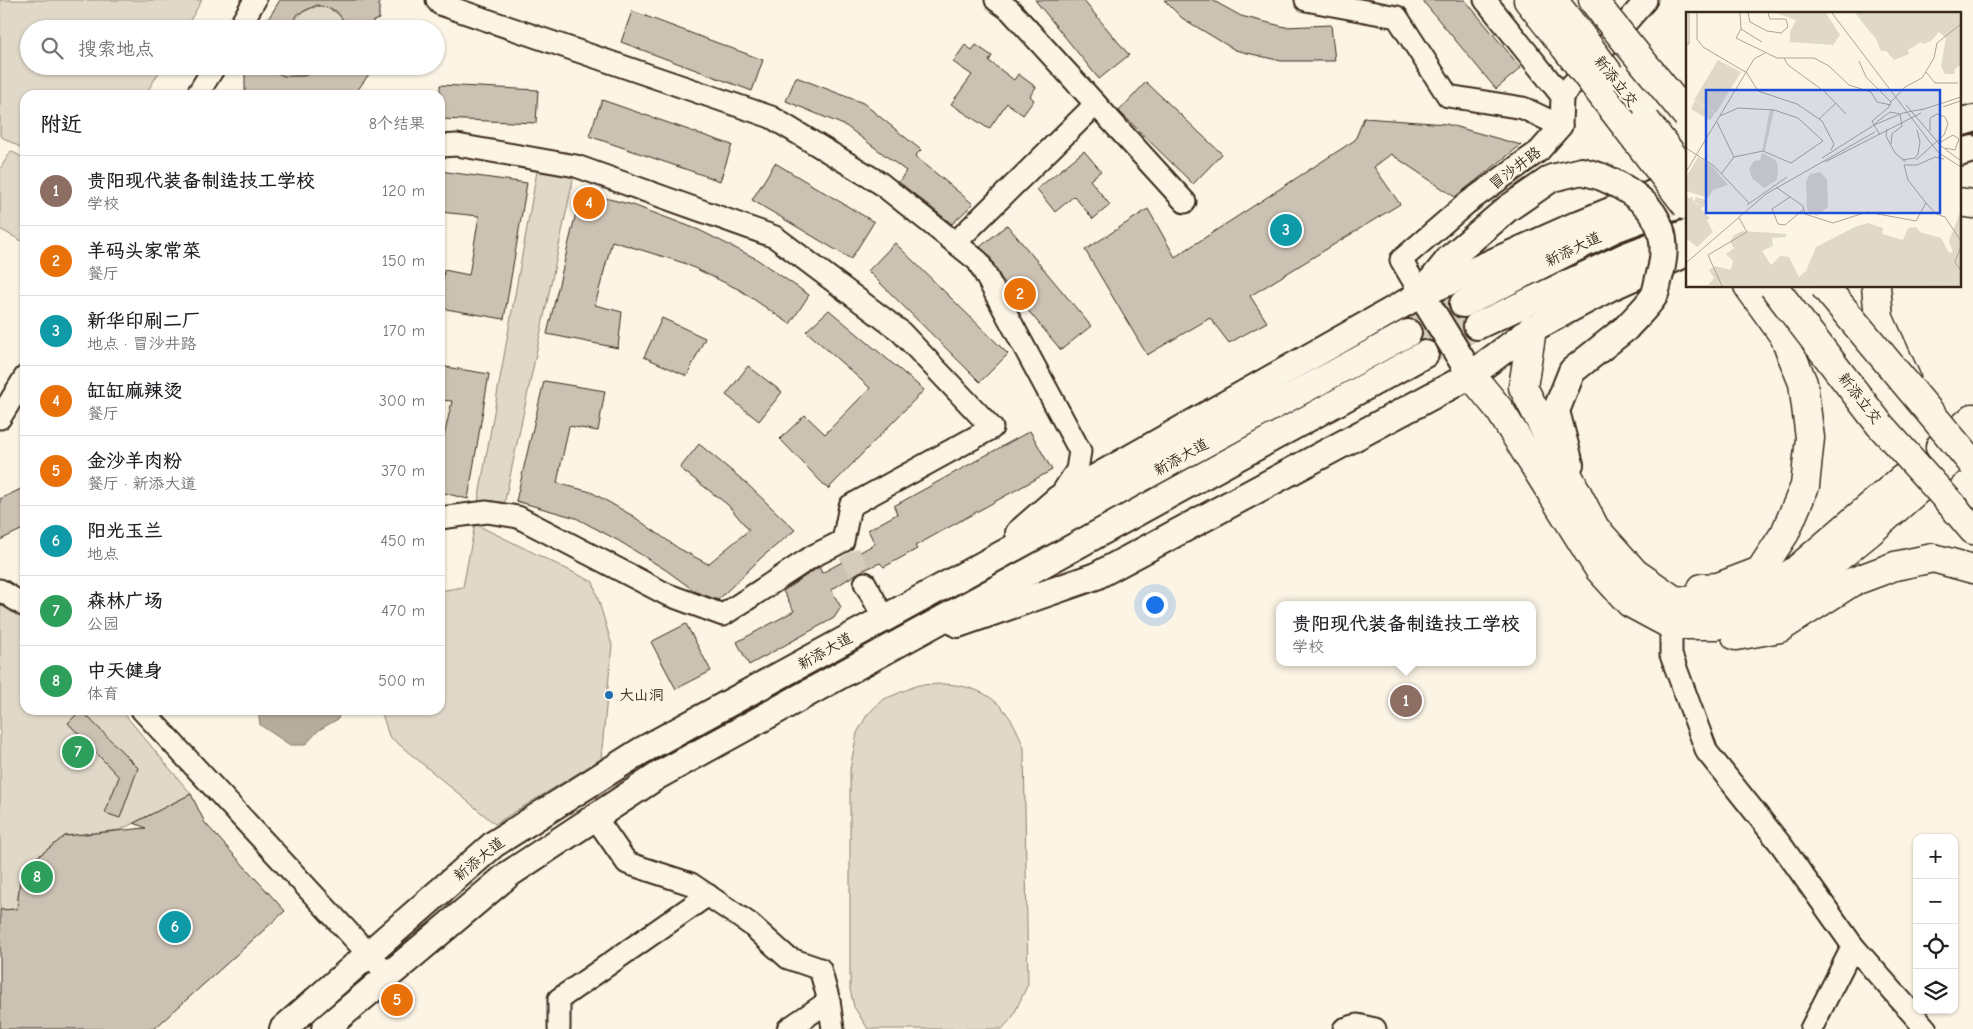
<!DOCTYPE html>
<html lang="zh">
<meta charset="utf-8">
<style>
:root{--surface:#fff;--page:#f2f2f2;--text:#202124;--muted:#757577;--line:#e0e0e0;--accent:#1f6fb2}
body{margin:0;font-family:"Comic Neue","LXGW WenKai TC",sans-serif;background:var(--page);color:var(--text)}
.controls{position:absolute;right:15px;bottom:15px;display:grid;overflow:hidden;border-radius:10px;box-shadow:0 1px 4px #0004}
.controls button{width:45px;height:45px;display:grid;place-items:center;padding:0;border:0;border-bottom:1px solid var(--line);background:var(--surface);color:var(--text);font:25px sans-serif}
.you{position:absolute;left:1154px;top:604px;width:18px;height:18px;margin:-12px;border:4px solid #fff;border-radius:50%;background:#1a73e8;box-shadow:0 0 0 8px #1a73e833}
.badge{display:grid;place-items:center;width:32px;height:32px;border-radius:50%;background:var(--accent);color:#fff;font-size:16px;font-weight:700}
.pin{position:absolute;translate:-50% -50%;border:2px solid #fff;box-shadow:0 1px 5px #0006}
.popup{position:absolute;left:1276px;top:601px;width:260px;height:65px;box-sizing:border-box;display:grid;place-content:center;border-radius:10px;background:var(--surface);filter:drop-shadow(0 1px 4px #0005);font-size:16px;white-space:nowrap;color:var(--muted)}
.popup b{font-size:19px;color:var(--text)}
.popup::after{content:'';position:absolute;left:50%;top:100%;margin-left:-10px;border:10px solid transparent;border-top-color:var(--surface)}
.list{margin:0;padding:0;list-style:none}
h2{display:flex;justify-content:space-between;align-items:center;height:65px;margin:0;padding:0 20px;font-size:21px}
h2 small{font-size:16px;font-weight:400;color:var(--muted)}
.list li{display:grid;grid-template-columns:32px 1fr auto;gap:15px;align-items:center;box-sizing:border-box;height:70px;padding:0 20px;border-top:1px solid var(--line)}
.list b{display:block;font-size:19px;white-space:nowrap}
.list p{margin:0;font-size:16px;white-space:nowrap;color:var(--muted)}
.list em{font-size:16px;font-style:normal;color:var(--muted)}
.icon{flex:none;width:28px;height:28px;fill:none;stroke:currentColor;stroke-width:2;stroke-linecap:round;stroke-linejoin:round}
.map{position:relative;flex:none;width:1973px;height:1029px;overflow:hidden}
.search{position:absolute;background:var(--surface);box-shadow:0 1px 4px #0004;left:20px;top:20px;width:425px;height:55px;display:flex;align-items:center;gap:12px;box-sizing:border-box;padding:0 18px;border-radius:28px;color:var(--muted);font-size:19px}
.panel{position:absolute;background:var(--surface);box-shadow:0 1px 4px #0004;left:20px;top:90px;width:425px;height:625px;border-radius:15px}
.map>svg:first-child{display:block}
.green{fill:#e0d8c8;stroke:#8e8173}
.water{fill:#b7ad9e;stroke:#85796b}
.building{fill:#ccc2b3;stroke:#3b2a1e}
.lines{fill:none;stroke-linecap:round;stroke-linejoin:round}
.minor-tunnel{stroke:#d5ccbd;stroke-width:21;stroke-dasharray:21 11;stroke-linecap:butt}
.major-tunnel{stroke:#d5ccbd;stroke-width:26;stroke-dasharray:26 13;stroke-linecap:butt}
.minor-casing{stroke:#3b2a1e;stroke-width:25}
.major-casing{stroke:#3b2a1e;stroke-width:30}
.highway-casing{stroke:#3b2a1e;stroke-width:31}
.minor{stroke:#fcf5e5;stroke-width:21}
.major{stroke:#fcf5e5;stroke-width:26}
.highway{stroke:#fcf5e5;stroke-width:28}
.major-bridge-casing{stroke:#3b2a1e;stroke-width:30;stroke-linecap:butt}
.highway-bridge-casing{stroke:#3b2a1e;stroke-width:31;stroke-linecap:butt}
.major-bridge{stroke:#fcf5e5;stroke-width:26}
.highway-bridge{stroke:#fcf5e5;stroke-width:28}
.poi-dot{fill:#1f6fb2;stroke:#fcf5e5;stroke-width:2}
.labels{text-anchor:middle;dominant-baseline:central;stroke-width:4;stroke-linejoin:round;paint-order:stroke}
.street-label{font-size:15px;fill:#3b2a1e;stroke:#fcf5e5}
.poi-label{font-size:15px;fill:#3b2a1e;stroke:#fcf5e5;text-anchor:start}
.inset-road{fill:none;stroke:#afa495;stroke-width:1}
.view{fill:#1d4ed8;fill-opacity:0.15;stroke:#1d4ed8;stroke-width:2.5}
.inset-edge{fill:none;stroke:#3b2a1e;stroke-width:2.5}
</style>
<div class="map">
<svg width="1973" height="1029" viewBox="0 0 1973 1029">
<rect width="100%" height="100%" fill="#fcf5e5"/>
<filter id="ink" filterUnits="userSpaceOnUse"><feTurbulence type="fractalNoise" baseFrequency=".02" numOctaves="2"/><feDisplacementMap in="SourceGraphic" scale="10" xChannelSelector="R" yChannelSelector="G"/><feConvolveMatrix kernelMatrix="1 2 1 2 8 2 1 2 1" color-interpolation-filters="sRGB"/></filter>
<g filter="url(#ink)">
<g class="green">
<polygon points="0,0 202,0 185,29 29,29 29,66 163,66 145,95 25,95 25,150 0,136"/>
<path d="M322,6C333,10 345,16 346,29H289C298,14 305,8 322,6Z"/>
<path d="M266,66H326C312,76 275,83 266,66Z"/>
<polygon points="11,151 25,159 25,243 0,229 0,169"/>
<polygon points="539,160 576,166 502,514 476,513"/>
<polygon points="475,524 593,582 612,645 601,759 495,824 389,736 381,710 440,710 440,591 463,587"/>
<polygon points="0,601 25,618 25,710 121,710 191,794 120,830 65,836 36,858 20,879 17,909 0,910"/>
<path d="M944,684C988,686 1010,707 1024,748L1028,984L1012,1018L1002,1029H868L854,1007L850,989V769L857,733L867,715L882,700L918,685Z"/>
</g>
<polygon class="water" points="258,710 341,710 338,719 319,730 305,745 290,745 260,725"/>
<g class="building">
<polygon points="280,0 379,0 379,19 373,21 374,29 346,29 346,23 336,11 317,5 298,14 289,29 262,29"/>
<polygon points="1035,0 1083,0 1129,55 1099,79"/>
<polygon points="1164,0 1212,0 1241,16 1285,27 1331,25 1335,61 1281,61 1235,50 1182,18"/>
<polygon points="1422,0 1465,0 1521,68 1496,89"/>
<polygon points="632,11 763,60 752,91 621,42"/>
<polygon points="965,45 972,50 976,45 992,56 989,61 1014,80 1018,74 1036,87 1030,96 1034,100 1023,115 1007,103 989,129 951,104 972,75 953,62"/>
<polygon points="245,66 262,66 284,76 304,76 326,66 375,66 354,95 245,95"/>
<polygon points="796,77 863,103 921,150 915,156 973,204 952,224 899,182 906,171 846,126 786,101"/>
<polygon points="1146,82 1222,154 1193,184 1119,111"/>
<polygon points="440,85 538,90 536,123 440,119"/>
<polygon points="602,100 732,145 720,181 589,136"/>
<polygon points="1364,118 1446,124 1521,145 1455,197 1391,154 1374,167 1400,204 1250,296 1267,322 1229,343 1210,318 1147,355 1085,250 1148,209 1175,257 1355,140"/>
<polygon points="1084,151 1101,171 1090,180 1110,205 1093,219 1074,196 1055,212 1037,189"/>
<polygon points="775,163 874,222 851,259 752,200"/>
<polygon points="440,171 527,183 504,319 440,308 444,270 469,275 479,216 440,212"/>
<polygon points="581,192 633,205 699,230 755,258 809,295 790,324 740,290 684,263 612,241 595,305 622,312 618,348 547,334"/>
<polygon points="1007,225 1091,326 1061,350 1001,278 989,255 980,247"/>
<polygon points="895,243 1008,354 980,382 868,271"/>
<polygon points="829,310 924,390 828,489 780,439 805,415 825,434 870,388 806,331"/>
<polygon points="662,318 705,338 687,376 644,357"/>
<polygon points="440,366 489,374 468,499 440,492 440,454 452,401 440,400"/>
<polygon points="748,366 782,392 759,421 726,395"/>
<polygon points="544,381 605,391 598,431 569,426 557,483 591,492 633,516 678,548 708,564 749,530 728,505 680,468 699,444 745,482 795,530 762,557 718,600 696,592 666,570 619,541 576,518 516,501"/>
<polygon points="1030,431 1052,470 915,546 917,549 884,567 880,563 859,572 831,590 841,607 834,618 749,665 737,642 794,611 783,591 819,567 822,573 875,544 868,530 897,514 894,506"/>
<polygon points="25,487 25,528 0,540 0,499"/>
<polygon points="686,624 711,671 676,689 651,642"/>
<polygon points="81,710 138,768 120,818 105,813 119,777 68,723"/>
<polygon points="191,794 205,823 285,911 154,1029 0,1029 0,910 17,909 20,879 36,858 65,836 146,828 134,823"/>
</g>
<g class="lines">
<polyline class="minor-tunnel" points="849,553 865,583"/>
<g class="major-tunnel">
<polyline points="1408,333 1463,304"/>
<polyline points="1425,354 1477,326"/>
</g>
<defs>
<g id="minor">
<polyline points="437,0 440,4 771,117 880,183 978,261 1080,451 1077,470 1058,499"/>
<polyline points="996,0 1010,10 1185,202"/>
<polyline points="1306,0 1397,17 1448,96 1523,108 1561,126"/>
<polyline points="238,29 255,0"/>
<polyline points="197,95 215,66"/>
<polyline points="1562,96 1646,0"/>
<polyline points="440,146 457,145 576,166 775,237 900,331 992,428 850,506 843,541 813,556 723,615 666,594 518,517 487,512 440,518"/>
<polyline points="955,243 1096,104"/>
<polyline points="1421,294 1401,260 1467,203 1539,151 1561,126 1562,96 1485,0"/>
<polyline points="0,418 25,377"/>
<polyline points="865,583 884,618"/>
<polyline points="0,590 25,606"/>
<polyline points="1671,625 1671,655 1707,752 1782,846 1853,946 1926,1029"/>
<polyline points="142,710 388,975"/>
<polyline points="595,817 627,863 691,884 750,924 788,958 820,969 829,1001 833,1029"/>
<polyline points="559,1029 559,999 708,895"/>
<polyline points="788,1029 829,1001"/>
<polyline points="1344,1029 1357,1025 1375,1029"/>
<polyline points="1811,1029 1853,946"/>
</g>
<g id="major">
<polyline points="1959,123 1973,119"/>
<polyline points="1959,153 1973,149"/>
<polyline points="1463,304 1614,229 1687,202"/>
<polyline points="1477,326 1626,256 1687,233"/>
<polyline points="1471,375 1421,294 1450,258 1507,209 1552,178 1582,171 1602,177"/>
<polyline points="1570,464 1556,411 1572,371 1626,328"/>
<polyline points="1019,533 1058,499 1421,294 1581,223 1662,190 1687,185"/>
<polyline points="958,624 1096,576 1471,375 1532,329 1609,288 1687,253"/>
<polyline points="283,1029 494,844 641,751 1408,333"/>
<polyline points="325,1029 509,874 659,775 1425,354"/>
</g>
<g id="highway">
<polyline points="1528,0 1565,47"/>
<polyline points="1553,0 1581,36"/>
<polyline points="1593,0 1606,17"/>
<polyline points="1959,202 1973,204"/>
<polyline points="1876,286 1879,318 1906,378"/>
<polyline points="1532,329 1523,387 1595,528 1635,573 1674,600 1721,603 1759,595 1795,571 1902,479"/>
<polyline points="1471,375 1499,409 1599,569 1630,603 1671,625 1716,625 1776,608 1871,531 1973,441"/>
<polyline points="1940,447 1973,418"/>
<polyline points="1952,505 1973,530"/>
<polyline points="1702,588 1718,587 1760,571 1785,533 1805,486 1810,438 1803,383 1784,336 1748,286"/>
<polyline points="1736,636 1780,628 1852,582 1895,566 1933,558 1973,569"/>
</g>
</defs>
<use href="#minor" class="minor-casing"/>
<use href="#major" class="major-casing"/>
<use href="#highway" class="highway-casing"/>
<use href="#minor" class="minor"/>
<use href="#major" class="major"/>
<use href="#highway" class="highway"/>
<defs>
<path id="major-bridge" d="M1602,177C1646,196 1674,223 1660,274C1658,280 1657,290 1654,296C1647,307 1635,318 1626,328"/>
<g id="highway-bridge">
<polyline points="1606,17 1687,116"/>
<polyline points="1581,36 1610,75"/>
<polyline points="1565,47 1687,206"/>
<polyline points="1646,121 1687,174"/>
<polyline points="1773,286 1880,425 1952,505"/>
<polyline points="1824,286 1973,464"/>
</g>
</defs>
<use href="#major-bridge" class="major-bridge-casing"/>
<use href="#highway-bridge" class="highway-bridge-casing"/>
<use href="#major-bridge" class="major-bridge"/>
<use href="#highway-bridge" class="highway-bridge"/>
</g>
</g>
<circle class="poi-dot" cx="609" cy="695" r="5"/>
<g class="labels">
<g class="street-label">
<text transform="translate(1616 81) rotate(52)">新添立交</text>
<text transform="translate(1515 168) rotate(-37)">冒沙井路</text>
<text transform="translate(1573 249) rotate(-26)">新添大道</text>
<text transform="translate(1860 398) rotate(52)">新添立交</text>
<text transform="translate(1181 457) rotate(-29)">新添大道</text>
<text transform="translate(825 651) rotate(-29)">新添大道</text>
<text transform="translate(479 859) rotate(-39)">新添大道</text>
</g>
<g class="poi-label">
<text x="619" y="695">大山洞</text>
</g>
</g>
<g transform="translate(1686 12)">
<rect width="275" height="275" fill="#fcf5e5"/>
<path d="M90,1H140L154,23L147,33L104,30V20L110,8ZM169,1H275V52L268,58L269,62H259L255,54L260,26L253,20L245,29L237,32L235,30L222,38L223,42L208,48L200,39H195L190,27ZM32,48L55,60L30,101L8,88ZM9,89L29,101L24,108L5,97ZM84,97L88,98L79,139H76ZM76,141L90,148L92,155L91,168L78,176L66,166L63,157L68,149L74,148ZM12,145L27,155L42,173L27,178L22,186L0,179V165ZM134,160L141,167L142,195L131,204L121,198L120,170L124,162ZM0,181L2,186L6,185L8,191L17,194L8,190L10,185L20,188L18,194L15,197L24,206L21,208L27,220L11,235L2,228L0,230ZM274,201L275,274L22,273L28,266L23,258L29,254L45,258L47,249L40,242L48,236L44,230L48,223L57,219L100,222V225L86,226L87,234L76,239L85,253L94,244L103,245L113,265L120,259L130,235L169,215L182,211L197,216L196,222L217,228L222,216L230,215L234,220L255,226L263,241L267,240L263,229Z" fill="#e0d8c8"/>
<path class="inset-road" d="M11,1V27L17,35L61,61L72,79L111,92L136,109L148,132L145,138M54,1L55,17L76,30M62,1L64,10L81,19L95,21L102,15L100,7H84L82,1M146,1L243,129L253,141L275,155M55,17L50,26L91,46H128L143,54L163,73L185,80L191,90L205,93M0,32H3V1M98,46L102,53L139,80L160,102M173,49L180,65L205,90L202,96L186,109L188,113M240,60L249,71H272M205,90L219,75L236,66L248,46L251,31L275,12M220,93L255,134L275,149M257,95L274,89M235,98L275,85M34,104L52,96L88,98L112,106L137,129L105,151L77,139L48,145M133,107L150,91M31,110L48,145L35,162M201,117L200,124L209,141L220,150M194,123L188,113L192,109L204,100L214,102L216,114L206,122L205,132M255,130L267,123L273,127L269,138L259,136M0,136L28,154L63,191M136,146L188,113L217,101L237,97M216,148L229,146L232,142L234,130L231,118M230,148L258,123L262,112L259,105L251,102L244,106V119M139,150L235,101M218,153L222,168L240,191L250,202L259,205L275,229M218,153H231L249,145L258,147M0,160L68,47L79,41M90,175L117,194L119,202L147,211L181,200L230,209L240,191M104,185L86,197L92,212L99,213L118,197M61,193L101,165M275,234L269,250L275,259M0,251L80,182L189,120M36,274L22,243L61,220L53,206"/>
<path class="view" d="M20,78H254V201H20Z"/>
<rect width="275" height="275" class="inset-edge"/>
</g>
</svg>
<div class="controls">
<button>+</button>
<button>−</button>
<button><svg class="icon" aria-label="locate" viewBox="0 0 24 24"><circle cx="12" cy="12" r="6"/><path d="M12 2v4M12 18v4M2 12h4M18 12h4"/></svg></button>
<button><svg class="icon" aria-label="layers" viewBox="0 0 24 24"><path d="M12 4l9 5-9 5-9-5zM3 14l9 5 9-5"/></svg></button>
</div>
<div class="you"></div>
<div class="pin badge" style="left:1406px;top:701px;background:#8d6e63">1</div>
<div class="popup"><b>贵阳现代装备制造技工学校</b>学校</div>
<div class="pin badge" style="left:1020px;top:294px;background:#e8710a">2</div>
<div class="pin badge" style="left:1286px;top:230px;background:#0f9aa8">3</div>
<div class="pin badge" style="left:589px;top:203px;background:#e8710a">4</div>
<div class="pin badge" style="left:397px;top:1000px;background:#e8710a">5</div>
<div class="pin badge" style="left:175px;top:927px;background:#0f9aa8">6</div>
<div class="pin badge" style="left:78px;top:752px;background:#2e9e5b">7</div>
<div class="pin badge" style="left:37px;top:877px;background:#2e9e5b">8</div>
<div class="search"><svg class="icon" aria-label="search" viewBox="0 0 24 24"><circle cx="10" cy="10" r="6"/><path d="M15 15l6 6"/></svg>搜索地点</div>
<section class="panel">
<h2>附近<small>8个结果</small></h2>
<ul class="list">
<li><span class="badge" style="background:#8d6e63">1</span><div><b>贵阳现代装备制造技工学校</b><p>学校</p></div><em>120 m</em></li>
<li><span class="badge" style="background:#e8710a">2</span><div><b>羊码头家常菜</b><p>餐厅</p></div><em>150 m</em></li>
<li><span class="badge" style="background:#0f9aa8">3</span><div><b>新华印刷二厂</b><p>地点 · 冒沙井路</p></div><em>170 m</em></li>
<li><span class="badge" style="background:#e8710a">4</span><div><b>缸缸麻辣烫</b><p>餐厅</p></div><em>300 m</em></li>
<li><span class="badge" style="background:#e8710a">5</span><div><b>金沙羊肉粉</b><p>餐厅 · 新添大道</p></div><em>370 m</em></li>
<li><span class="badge" style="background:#0f9aa8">6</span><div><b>阳光玉兰</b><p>地点</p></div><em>450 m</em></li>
<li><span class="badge" style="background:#2e9e5b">7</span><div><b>森林广场</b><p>公园</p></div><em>470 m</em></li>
<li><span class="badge" style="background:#2e9e5b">8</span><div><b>中天健身</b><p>体育</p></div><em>500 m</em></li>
</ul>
</section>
</div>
